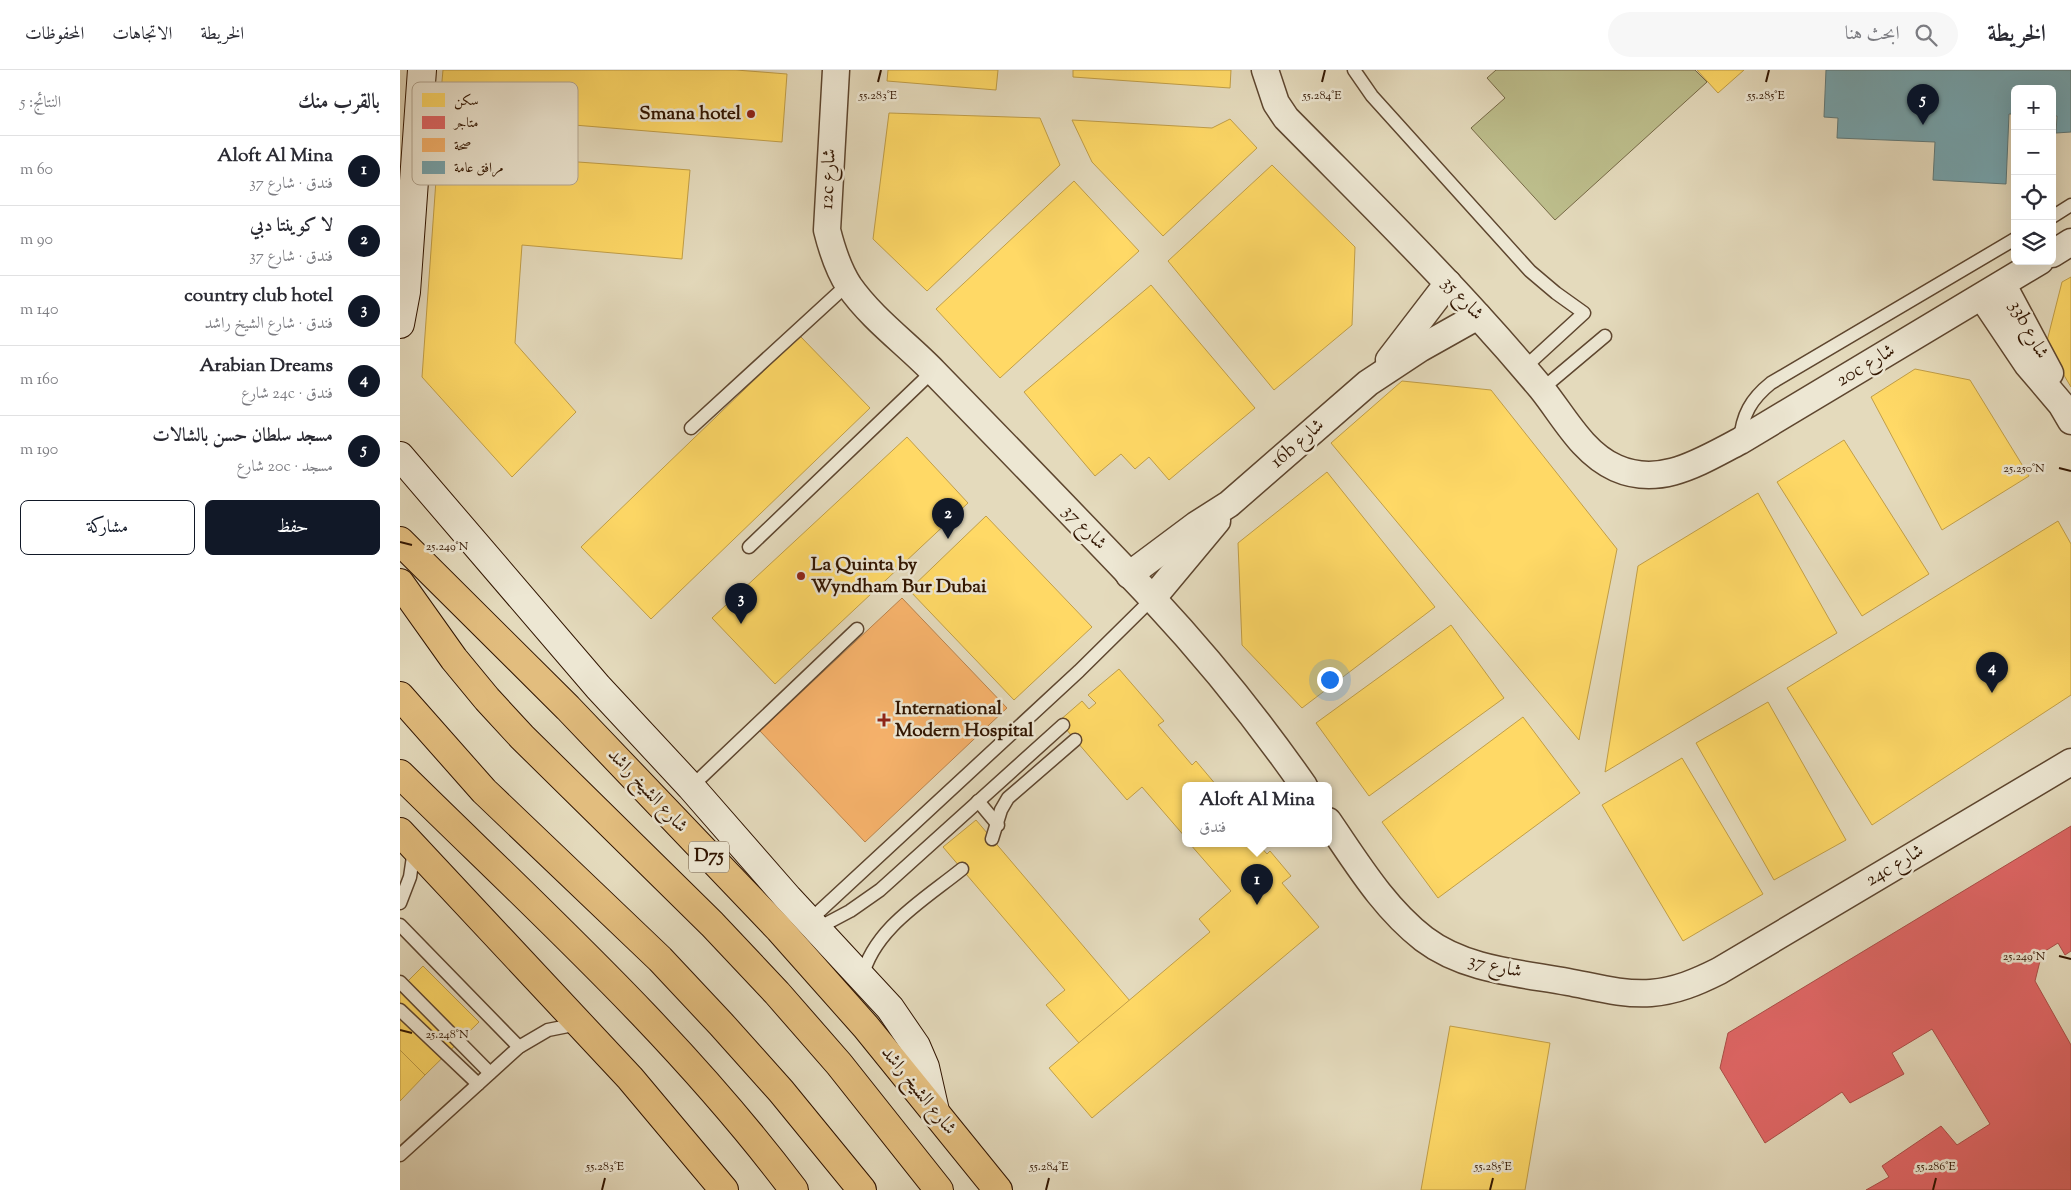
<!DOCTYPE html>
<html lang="ar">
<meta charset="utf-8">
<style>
:root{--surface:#fff;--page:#f7f7f7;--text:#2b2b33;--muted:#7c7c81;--line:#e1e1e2;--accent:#111827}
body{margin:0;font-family:"Sorts Mill Goudy",Amiri,serif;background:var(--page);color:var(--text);direction:rtl}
.controls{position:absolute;right:15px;top:15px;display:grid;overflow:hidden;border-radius:8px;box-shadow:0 5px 20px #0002}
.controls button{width:45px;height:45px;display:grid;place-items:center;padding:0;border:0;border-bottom:1px solid var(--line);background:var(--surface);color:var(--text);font:25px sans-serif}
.you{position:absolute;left:929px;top:609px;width:18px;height:18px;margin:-12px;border:4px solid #fff;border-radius:50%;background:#1a73e8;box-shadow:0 0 0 8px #1a73e833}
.badge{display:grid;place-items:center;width:32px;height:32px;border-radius:50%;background:var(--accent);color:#fff;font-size:16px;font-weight:700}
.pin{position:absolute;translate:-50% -41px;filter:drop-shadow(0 1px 2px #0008)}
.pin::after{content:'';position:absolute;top:26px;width:18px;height:15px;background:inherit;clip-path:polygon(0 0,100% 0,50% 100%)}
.popup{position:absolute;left:782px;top:712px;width:150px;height:65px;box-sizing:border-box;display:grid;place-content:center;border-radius:8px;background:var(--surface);filter:drop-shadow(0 1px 4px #0005);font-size:16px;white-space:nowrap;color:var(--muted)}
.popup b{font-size:19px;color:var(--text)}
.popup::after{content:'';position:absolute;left:50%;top:100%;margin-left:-10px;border:10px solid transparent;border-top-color:var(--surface)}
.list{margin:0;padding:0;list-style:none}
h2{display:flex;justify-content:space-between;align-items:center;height:65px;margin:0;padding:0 20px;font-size:21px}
h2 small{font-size:16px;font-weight:400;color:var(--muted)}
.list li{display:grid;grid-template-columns:32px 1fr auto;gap:15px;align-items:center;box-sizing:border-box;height:70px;padding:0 20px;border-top:1px solid var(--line)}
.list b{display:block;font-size:19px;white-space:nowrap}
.list p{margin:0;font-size:16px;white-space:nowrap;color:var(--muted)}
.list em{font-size:16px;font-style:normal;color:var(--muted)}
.actions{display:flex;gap:10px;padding:15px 20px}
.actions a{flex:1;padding:11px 0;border:1px solid var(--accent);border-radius:8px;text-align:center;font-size:18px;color:var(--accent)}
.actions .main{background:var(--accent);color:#fff}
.icon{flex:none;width:28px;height:28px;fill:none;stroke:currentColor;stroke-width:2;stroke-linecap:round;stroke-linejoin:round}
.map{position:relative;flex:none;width:1671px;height:1120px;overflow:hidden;direction:ltr}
header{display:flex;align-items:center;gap:30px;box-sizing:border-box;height:70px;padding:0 25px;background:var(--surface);border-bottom:1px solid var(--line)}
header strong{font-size:24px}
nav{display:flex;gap:28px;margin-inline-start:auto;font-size:18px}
.search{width:350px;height:45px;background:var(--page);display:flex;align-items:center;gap:12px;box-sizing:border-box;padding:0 18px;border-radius:28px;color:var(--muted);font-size:19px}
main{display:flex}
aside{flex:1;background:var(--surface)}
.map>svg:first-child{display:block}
.green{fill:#bcbd8b;stroke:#766946}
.homes{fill:#ffd966;stroke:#c19e47}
.shops{fill:#e06666;stroke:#ac4e47}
.health{fill:#f6b26b;stroke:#bb834b}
.public{fill:#76a5af;stroke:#617a7a}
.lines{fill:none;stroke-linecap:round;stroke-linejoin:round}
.lane-casing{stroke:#5e462f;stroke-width:15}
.street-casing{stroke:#5e462f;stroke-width:29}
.secondary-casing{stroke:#311500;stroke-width:30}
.primary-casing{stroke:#311500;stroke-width:30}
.highway-casing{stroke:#311500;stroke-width:30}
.lane{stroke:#ede7d3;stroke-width:12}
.street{stroke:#ede7d3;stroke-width:26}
.secondary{stroke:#ede7d3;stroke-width:28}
.primary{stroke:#e2bd7e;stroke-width:28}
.highway{stroke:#e2bd7e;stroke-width:28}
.ticks{fill:none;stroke:#311500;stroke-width:2}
.poi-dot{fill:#8f2418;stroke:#ede7d3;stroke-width:2}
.labels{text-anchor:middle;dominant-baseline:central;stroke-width:5;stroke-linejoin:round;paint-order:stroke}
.shield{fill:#ede7d3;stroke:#69543f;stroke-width:1}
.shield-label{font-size:18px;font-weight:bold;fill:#311500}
.poi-label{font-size:19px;font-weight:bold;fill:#311500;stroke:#ede7d3;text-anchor:start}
.street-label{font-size:19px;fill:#311500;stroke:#ede7d3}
.key{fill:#ede7d3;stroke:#b5a894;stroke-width:1}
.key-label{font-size:14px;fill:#311500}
.ticks-label{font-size:12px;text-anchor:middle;fill:#311500;stroke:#ede7d3;stroke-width:5;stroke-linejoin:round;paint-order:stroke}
</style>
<header>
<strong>الخريطة</strong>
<div class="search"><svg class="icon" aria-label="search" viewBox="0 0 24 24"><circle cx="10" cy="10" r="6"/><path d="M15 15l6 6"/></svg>ابحث هنا</div>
<nav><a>الخريطة</a><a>الاتجاهات</a><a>المحفوظات</a></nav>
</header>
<main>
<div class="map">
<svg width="1671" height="1120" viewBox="0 0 1671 1120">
<rect width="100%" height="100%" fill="#e4dabc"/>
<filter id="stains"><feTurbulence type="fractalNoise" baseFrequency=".004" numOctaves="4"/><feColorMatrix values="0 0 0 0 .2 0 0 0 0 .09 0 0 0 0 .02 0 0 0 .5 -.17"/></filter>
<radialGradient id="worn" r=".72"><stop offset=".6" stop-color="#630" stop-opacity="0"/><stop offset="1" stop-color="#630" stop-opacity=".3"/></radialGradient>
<polygon class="green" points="1096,0 1295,0 1307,12 1155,150 1071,58 1105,28 1087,8"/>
<g class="homes">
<polygon points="43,0 336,0 387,4 382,72 39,44"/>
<polygon points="488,0 598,0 596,20 487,11"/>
<polygon points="673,0 831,0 830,18 673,7"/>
<polygon points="1297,0 1344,0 1318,23"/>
<polygon points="489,43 640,48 660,95 527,221 473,169"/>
<polygon points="830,49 857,78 763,166 692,92 672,50 812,58"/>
<polygon points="38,82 290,100 282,189 122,175 115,273 176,342 112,407 22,307"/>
<polygon points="872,95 955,177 952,255 874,320 768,191"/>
<polygon points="674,111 739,181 600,308 536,239"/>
<polygon points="1671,207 1671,317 1646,275 1662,212"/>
<polygon points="751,215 855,338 769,410 749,387 735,399 721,384 695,406 624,322"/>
<polygon points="400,266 470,338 251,549 181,477"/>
<polygon points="1515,299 1570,310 1629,406 1542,460 1471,327"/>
<polygon points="1002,311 1091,320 1217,479 1179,670 931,373"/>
<polygon points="507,367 568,433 375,614 312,548"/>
<polygon points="1444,370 1529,504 1462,546 1377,412"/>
<polygon points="927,402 1035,537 902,638 842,575 838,473"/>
<polygon points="1358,423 1437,563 1205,702 1238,496"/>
<polygon points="586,446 692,557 614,630 509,520"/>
<polygon points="1658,451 1671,474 1671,625 1472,755 1387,618"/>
<polygon points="1051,555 1104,628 969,726 916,653"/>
<polygon points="719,599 764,651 758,655 792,695 796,691 817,716 786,716 786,768 742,717 727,730 659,651 682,631 689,639 696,633 688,625"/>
<polygon points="1368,632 1446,770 1374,810 1296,673"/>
<polygon points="1123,647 1180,723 1038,828 982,752"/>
<polygon points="1282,688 1363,824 1283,871 1202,735"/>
<polygon points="576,750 730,931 679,973 646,935 665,920 543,777"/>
<polygon points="790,774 858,774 867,784 870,781 891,806 882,813 919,857 692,1048 649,998 810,862 799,849 831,821"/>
<polygon points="23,896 79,952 25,1005 0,980 0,919"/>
<polygon points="1050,956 1150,973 1125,1120 1021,1120"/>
<polygon points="0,980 25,1005 0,1031"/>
</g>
<polygon class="shops" points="1671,756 1671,881 1665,885 1658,873 1642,883 1635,911 1671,975 1671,1120 1466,1120 1489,1107 1482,1096 1541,1056 1557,1075 1590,1054 1532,959 1492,983 1504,1004 1450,1033 1442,1022 1365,1073 1320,998 1328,963"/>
<polygon class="health" points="502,528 607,638 465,772 360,661"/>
<polygon class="public" points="1426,0 1671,0 1671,62 1656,63 1657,46 1652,46 1652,19 1615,19 1615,44 1609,44 1606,114 1533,110 1535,72 1437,68 1438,48 1424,47"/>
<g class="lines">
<defs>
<g id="lane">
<polyline points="954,0 972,26 1130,201 1156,223 1184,243 1124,298"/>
<polyline points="1652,147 1671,135"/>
<polyline points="1142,319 1205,266"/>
<polyline points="291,358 448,214"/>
<path d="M1340,371C1342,345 1351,329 1371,313L1615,169"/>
<polyline points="349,477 533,301"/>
<polyline points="291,717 457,559"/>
<polyline points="578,731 598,755"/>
<polyline points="592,769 601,740 608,728 675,670"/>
<polyline points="0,833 10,807 14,780"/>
<polyline points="410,850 679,601 752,529"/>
<polyline points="0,855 119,977"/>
<polyline points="418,858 450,841 480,820 663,655"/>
<path d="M462,908C473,859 525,829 562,799"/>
<polyline points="0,912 90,1003"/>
<polyline points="0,940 78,1014"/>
<polyline points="0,1085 119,977 148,960 178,954"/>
</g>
<g id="street">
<path d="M436,0L427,160C432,180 438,199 449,216C472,249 507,274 534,302C607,377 680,452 752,528C807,587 858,650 904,716"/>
<path d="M865,0L876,33L886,48C951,114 1017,178 1079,247C1100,270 1121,294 1141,318C1163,345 1182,383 1216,398C1261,418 1301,391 1340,371L1640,191"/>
<polyline points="1652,184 1671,172"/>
<polyline points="1603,215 1650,303"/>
<polyline points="1582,227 1627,294 1661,334 1671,351"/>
<polyline points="989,290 1048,213"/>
<polyline points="729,505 796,455 829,434 968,313 1021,278 1078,246"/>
<polyline points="752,529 817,451"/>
<path d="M928,751C957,793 983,837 1024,869C1065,900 1119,903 1168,912C1195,917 1223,925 1251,923C1276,921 1297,912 1319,901L1671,692"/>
</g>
<g id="secondary">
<polyline points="0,254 6,222 22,0"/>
<polyline points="0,386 198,617 291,717 388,828 490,938 516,976 525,997 535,1041"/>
</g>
<g id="primary">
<polyline points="0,471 168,638 379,859 466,957 598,1120"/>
<polyline points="0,626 84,721 260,889 321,954 381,1021 462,1120"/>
<path d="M0,704C136,838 279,967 394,1120"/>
<polyline points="0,762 230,1008 324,1120"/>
</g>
<polyline id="highway" points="0,513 54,589 87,629 122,667 312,854 377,923 439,994 539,1120"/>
</defs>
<use href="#lane" class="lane-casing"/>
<use href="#street" class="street-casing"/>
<use href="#secondary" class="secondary-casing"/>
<use href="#primary" class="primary-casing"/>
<use href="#highway" class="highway-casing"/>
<use href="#lane" class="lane"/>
<use href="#street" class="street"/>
<use href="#secondary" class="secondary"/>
<use href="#primary" class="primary"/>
<use href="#highway" class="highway"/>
</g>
<path class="ticks" d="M478,12L481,0M922,12L925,0M1366,12L1369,0M1659,398L1671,401M0,472L12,475M1659,886L1671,889M0,960L12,963M202,1120L205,1108M646,1120L649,1108M1090,1120L1093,1108M1533,1120L1536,1108"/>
<g class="poi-dot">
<circle cx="351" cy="44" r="5"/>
<circle cx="401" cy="506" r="5"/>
<path d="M481.5 642.5h5v5h5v5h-5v5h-5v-5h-5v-5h5z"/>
</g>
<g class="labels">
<rect class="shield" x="289" y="771.5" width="40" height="31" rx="4"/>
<g class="shield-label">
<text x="309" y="787">D75</text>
</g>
<g class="poi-label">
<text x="341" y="44" text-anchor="end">Smana hotel</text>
<text x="411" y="495">La Quinta by<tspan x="411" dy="22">Wyndham Bur Dubai</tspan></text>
<text x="495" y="639">International<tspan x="495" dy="22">Modern Hospital</tspan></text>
</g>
<g class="street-label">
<text transform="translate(429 109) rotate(-87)">12c شارع</text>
<text transform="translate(1062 229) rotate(47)">شارع 35</text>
<text transform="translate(1628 260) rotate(62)">33b شارع</text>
<text transform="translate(1466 296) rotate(-31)">20c شارع</text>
<text transform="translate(898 374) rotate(-41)">16b شارع</text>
<text transform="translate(684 458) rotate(46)">شارع 37</text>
<text transform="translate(247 721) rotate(47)">شارع الشيخ راشد</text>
<text transform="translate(1495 796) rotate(-31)">24c شارع</text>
<text transform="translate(1095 897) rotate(13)">شارع 37</text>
<text transform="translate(518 1021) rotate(51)">شارع الشيخ راشد</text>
</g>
</g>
<rect x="12" y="12" width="166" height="103" rx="8" class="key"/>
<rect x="22" y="23" width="23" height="14" fill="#ffd966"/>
<rect x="22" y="46" width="23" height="13" fill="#e06666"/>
<rect x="22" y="68" width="23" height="14" fill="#f6b26b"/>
<rect x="22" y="91" width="23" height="13" fill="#76a5af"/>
<g class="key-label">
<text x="54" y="35">سكن</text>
<text x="54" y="57">متاجر</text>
<text x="54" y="80">صحة</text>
<text x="54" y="102">مرافق عامة</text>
</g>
<g class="ticks-label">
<text x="478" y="29">55.283°E</text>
<text x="922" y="29">55.284°E</text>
<text x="1366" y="29">55.285°E</text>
<text x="1624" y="402">25.250°N</text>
<text x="47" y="480">25.249°N</text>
<text x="1624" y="890">25.249°N</text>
<text x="47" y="968">25.248°N</text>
<text x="205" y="1100">55.283°E</text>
<text x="649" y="1100">55.284°E</text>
<text x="1093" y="1100">55.285°E</text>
<text x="1536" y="1100">55.286°E</text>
</g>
<rect width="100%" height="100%" filter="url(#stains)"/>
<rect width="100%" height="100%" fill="url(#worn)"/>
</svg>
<div class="controls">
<button>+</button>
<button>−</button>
<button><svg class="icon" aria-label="locate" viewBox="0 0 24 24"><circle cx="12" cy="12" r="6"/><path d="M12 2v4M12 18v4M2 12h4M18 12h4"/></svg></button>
<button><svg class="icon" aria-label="layers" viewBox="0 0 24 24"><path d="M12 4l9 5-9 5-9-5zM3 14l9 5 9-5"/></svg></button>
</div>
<div class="you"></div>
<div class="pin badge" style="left:857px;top:835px">1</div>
<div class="popup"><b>Aloft Al Mina</b>فندق</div>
<div class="pin badge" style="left:548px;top:469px">2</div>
<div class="pin badge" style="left:341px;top:554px">3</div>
<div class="pin badge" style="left:1592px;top:623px">4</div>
<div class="pin badge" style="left:1523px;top:55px">5</div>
</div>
<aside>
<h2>بالقرب منك<small>النتائج: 5</small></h2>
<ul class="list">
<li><span class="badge">1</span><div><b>Aloft Al Mina</b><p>فندق · شارع 37</p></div><em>60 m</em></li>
<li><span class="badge">2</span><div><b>لا كوينتا دبي</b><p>فندق · شارع 37</p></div><em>90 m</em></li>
<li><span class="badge">3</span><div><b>country club hotel</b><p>فندق · شارع الشيخ راشد</p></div><em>140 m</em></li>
<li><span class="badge">4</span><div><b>Arabian Dreams</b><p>فندق · 24c شارع</p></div><em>160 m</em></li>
<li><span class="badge">5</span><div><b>مسجد سلطان حسن بالشالات</b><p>مسجد · 20c شارع</p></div><em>190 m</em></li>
</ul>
<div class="actions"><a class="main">حفظ</a><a>مشاركة</a></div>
</aside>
</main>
